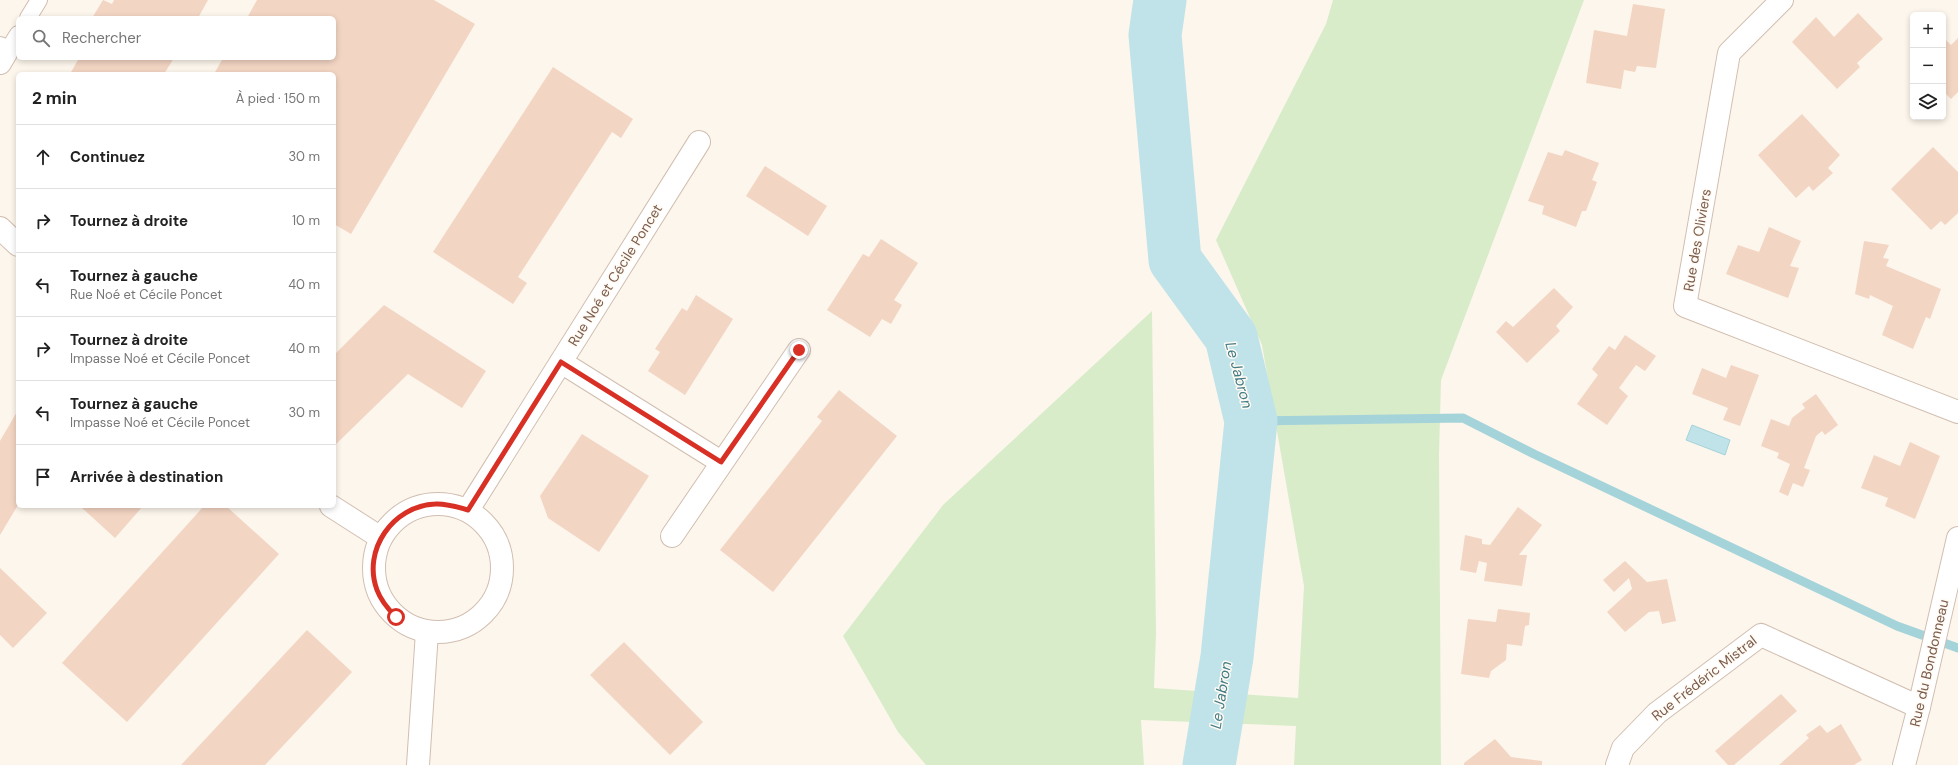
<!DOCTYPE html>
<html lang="fr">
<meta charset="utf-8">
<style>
:root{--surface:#fff;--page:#f2f2f2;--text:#222;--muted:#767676;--line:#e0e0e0}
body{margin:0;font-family:"DM Sans",sans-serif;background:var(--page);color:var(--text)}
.controls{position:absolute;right:12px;top:12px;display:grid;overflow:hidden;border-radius:6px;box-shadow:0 2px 6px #0003}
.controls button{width:36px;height:36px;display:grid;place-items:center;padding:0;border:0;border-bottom:1px solid var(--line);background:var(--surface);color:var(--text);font:20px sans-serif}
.stop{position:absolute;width:12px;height:12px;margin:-9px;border:3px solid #d93025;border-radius:50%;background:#fff}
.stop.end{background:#d93025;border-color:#fff;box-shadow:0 1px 4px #0008}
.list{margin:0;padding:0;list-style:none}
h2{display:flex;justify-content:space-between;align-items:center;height:52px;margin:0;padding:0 16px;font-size:17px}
h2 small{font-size:13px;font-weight:400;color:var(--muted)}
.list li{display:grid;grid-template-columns:26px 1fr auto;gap:12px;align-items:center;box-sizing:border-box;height:64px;padding:0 16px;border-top:1px solid var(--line)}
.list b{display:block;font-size:15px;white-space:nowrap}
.list p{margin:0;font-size:13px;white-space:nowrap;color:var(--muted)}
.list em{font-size:13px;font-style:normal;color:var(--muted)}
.icon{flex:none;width:22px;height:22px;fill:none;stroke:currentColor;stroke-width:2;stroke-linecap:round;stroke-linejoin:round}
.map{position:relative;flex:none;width:1958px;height:765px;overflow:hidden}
.search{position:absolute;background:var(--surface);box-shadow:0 2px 6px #0003;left:16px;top:16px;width:320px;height:44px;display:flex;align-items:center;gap:10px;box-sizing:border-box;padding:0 14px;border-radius:6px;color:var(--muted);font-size:15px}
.panel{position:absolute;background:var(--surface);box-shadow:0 2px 6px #0003;left:16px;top:72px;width:320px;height:436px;border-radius:6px}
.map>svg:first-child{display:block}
.green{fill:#d8ecc9}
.water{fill:#bfe3e8;stroke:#a5d3da}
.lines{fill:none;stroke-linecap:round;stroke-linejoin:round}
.stream{stroke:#a5d3da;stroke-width:9}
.river{stroke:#bfe3e8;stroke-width:53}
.building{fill:#f3d5c3}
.service-casing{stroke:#d1beb0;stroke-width:18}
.minor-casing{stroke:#d1beb0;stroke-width:24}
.service{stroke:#fff;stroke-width:16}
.minor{stroke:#fff;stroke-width:22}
.route{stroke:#d93025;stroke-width:5}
.labels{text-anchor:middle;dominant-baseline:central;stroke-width:3;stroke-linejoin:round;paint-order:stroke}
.street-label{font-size:14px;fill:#7a5c4d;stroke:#fffaf3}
.water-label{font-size:15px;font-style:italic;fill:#437c86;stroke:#fffaf3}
</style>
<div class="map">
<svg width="1958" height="765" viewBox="0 0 1958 765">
<rect width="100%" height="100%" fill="#fdf6ec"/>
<polygon class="green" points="1333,0 1584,0 1441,380 1439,455 1441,765 1294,765 1296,726 1141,720 1144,765 926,765 898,732 843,636 943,505 1152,311 1156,634 1154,688 1298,698 1304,586 1262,345 1216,240 1326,24"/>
<polygon class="water" points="1692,425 1730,440 1725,455 1686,440"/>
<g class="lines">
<polyline class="stream" points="1251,421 1463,418 1534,454 1897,626 1958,648"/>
<polyline class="river" points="1160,0 1155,35 1175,260 1231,337 1251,421 1227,657 1209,765"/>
</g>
<g class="building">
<polygon points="103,0 112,4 114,0 208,0 198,18 92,18"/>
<polygon points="257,0 434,0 475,24 351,234 334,224 334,74 214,74 223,58 334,58 334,18 247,18"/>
<polygon points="1633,4 1665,9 1656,68 1637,66 1635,72 1624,70 1621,89 1586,83 1594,30 1627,36"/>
<polygon points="1858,13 1883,39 1857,63 1860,67 1837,89 1792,42 1816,17 1834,37"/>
<polygon points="1943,37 1951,45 1958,38 1958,92 1951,99 1943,91"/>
<polygon points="1913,45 1913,58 1910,55"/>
<polygon points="79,58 174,58 164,74 70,74"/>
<polygon points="553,67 633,119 621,138 612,132 518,277 527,283 513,304 433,252"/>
<polygon points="1802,114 1840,155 1828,168 1833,173 1813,191 1809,186 1796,198 1758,155"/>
<polygon points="1933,147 1958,172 1958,213 1945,225 1941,221 1931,230 1891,189"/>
<polygon points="1565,150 1599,163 1592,180 1597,182 1586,211 1582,211 1576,227 1542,214 1544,206 1528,201 1548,152 1562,156"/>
<polygon points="765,166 827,206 808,236 746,196"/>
<polygon points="1769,227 1801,241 1790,266 1799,268 1788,298 1726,274 1738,245 1759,252"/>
<polygon points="881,239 918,263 894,300 902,305 891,324 882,319 870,337 827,310 863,254 869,257"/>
<polygon points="1864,241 1889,245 1883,258 1889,259 1886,266 1941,289 1930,319 1926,317 1913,349 1882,335 1893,306 1870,295 1869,299 1855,294"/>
<polygon points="1554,288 1573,307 1556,326 1560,331 1527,363 1496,332 1506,321 1513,327"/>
<polygon points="696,295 733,319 685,395 648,371 660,352 655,349 682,308 687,311"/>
<polygon points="384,305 486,371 462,408 408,374 334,446 334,355"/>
<polygon points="1625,335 1656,356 1645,371 1636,365 1619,388 1628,396 1607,425 1577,404 1598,375 1592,369 1609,346 1615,350"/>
<polygon points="1731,365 1759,375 1740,426 1723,420 1728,408 1692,394 1702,368 1726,378"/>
<polygon points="839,390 897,436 773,592 720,550 822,421 817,417"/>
<polygon points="1816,394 1838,425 1825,435 1822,431 1816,436 1804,468 1810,470 1803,487 1793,483 1788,496 1779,492 1790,464 1777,458 1779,453 1761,446 1771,419 1789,426 1792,418 1805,408 1802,404"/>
<polygon points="18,410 18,505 0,535 0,441"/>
<polygon points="582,434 649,476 599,552 548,518 540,496"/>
<polygon points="1910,442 1940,456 1915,519 1885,506 1888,498 1861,488 1874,455 1900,466"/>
<polygon points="82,506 143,506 115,538 81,507"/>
<polygon points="204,506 226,506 279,554 127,722 62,663"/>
<polygon points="1518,507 1542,525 1519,555 1527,555 1522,586 1484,581 1487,563 1479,561 1476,573 1460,570 1465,535 1482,539 1482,544 1490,545"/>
<polygon points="1625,561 1647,582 1667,579 1676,621 1662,624 1659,611 1649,612 1625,632 1607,612 1632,589 1629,578 1614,592 1603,580"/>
<polygon points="0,568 47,613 13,648 0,635"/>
<polygon points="1498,609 1530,613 1529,625 1525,626 1522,646 1507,644 1506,660 1491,671 1489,678 1461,674 1468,619 1496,622"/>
<polygon points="307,630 352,672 326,700 265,765 181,765"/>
<polygon points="624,642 703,722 670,755 590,675"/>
<polygon points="1781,694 1797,711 1734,765 1728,765 1715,751"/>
<polygon points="1841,724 1862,760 1854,765 1779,765 1809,738 1806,735 1820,725 1827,733"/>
<polygon points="1495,739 1511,757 1542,761 1542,765 1464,765 1464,763"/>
</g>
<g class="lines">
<defs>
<g id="service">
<polyline points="28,18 39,0"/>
<polyline points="6,53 18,34"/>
</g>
<g id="minor">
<polyline points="1782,0 1729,53 1685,306 1958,412"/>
<polyline points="0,48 6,53 0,63"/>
<polyline points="0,228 18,245"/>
<polyline points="561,362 721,462"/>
<circle cx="438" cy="568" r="64"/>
<polyline points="331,506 381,538"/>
<polyline points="468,510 699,142"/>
<polyline points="672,536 799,350"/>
<polyline points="418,765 427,632"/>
<polyline points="1617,765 1623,748 1657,713 1761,635 1919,707"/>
<polyline points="1904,765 1919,707 1958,538"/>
</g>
</defs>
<use href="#service" class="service-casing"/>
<use href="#minor" class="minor-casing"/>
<use href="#service" class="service"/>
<use href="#minor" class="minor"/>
</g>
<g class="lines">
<path class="route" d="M396,617C388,609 381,601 377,590C362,550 393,506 435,504C446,503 457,507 468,510L561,362L721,462L799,350"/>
</g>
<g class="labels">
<g class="street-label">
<text transform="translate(1697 240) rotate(-80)">Rue des Oliviers</text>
<text transform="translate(615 275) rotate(-58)">Rue Noé et Cécile Poncet</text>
<text transform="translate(1929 663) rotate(-77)">Rue du Bondonneau</text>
<text transform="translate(1704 678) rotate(-38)">Rue Frédéric Mistral</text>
</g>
<g class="water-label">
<text transform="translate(1239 375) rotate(75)">Le Jabron</text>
<text transform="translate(1221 695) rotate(-81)">Le Jabron</text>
</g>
</g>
</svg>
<div class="controls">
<button>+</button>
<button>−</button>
<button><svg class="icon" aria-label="layers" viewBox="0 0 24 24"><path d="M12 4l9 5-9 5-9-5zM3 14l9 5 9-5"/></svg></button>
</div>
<div class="stop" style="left:396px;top:617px"></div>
<div class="stop end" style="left:799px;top:350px"></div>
<div class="search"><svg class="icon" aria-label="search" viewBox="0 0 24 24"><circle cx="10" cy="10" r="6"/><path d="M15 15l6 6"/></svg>Rechercher</div>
<section class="panel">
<h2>2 min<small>À pied · 150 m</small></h2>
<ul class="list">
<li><svg class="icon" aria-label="ahead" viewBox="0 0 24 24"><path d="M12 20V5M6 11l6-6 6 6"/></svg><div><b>Continuez</b></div><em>30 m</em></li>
<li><svg class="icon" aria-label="right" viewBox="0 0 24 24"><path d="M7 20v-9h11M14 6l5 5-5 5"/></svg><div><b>Tournez à droite</b></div><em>10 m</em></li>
<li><svg class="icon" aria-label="left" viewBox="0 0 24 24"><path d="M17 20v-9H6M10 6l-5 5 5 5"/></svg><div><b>Tournez à gauche</b><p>Rue Noé et Cécile Poncet</p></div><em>40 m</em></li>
<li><svg class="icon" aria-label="right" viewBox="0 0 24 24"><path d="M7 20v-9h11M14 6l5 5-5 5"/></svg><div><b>Tournez à droite</b><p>Impasse Noé et Cécile Poncet</p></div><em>40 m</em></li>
<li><svg class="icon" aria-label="left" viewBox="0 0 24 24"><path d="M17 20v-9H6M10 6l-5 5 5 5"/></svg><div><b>Tournez à gauche</b><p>Impasse Noé et Cécile Poncet</p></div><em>30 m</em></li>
<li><svg class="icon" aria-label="arrive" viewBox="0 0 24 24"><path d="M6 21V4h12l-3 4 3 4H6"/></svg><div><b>Arrivée à destination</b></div></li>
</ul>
</section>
</div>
